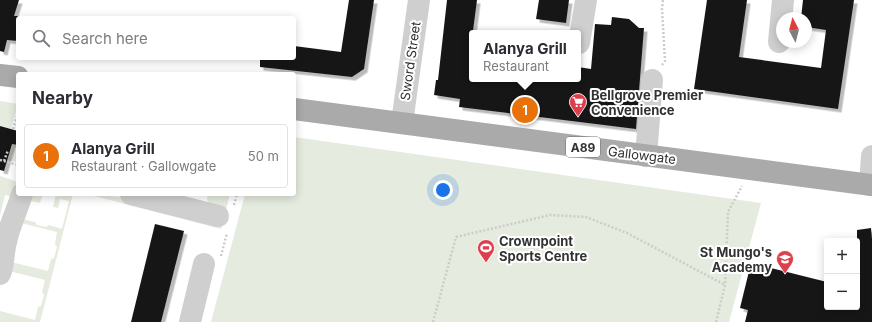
<!DOCTYPE html>
<meta charset="utf-8">
<style>
:root{--surface:#fff;--page:#f7f7f7;--text:#2b2b33;--muted:#7c7c81;--line:#e1e1e2;--accent:#de3f4d}
body{margin:0;font-family:Inter,sans-serif;background:var(--page);color:var(--text)}
.controls{position:absolute;right:12px;bottom:12px;display:grid;overflow:hidden;border-radius:4px;box-shadow:0 2px 10px #0003}
.controls button{width:36px;height:36px;display:grid;place-items:center;padding:0;border:0;border-bottom:1px solid var(--line);background:var(--surface);color:var(--text);font:20px sans-serif}
.compass{position:absolute;left:776px;top:12px;width:36px;height:36px;border-radius:50%;background:var(--surface);box-shadow:0 2px 10px #0003;rotate:353deg}
.you{position:absolute;left:443px;top:190px;width:14px;height:14px;margin:-10px;border:3px solid #fff;border-radius:50%;background:#1a73e8;box-shadow:0 0 0 6px #1a73e833}
.badge{display:grid;place-items:center;width:26px;height:26px;border-radius:50%;background:var(--accent);color:#fff;font-size:13px;font-weight:700}
.pin{position:absolute;translate:-50% -50%;border:2px solid #fff;box-shadow:0 1px 4px #0006}
.popup{position:absolute;left:469px;top:30px;width:112px;height:52px;box-sizing:border-box;display:grid;place-content:center;border-radius:4px;background:var(--surface);filter:drop-shadow(0 1px 3px #0005);font-size:13px;white-space:nowrap;color:var(--muted)}
.popup b{font-size:15px;color:var(--text)}
.popup::after{content:'';position:absolute;left:50%;top:100%;margin-left:-8px;border:8px solid transparent;border-top-color:var(--surface)}
.list{margin:0;padding:0;list-style:none}
h2{display:flex;justify-content:space-between;align-items:center;height:52px;margin:0;padding:0 16px;font-size:17px}
h2 small{font-size:13px;font-weight:400;color:var(--muted)}
.list li{display:grid;grid-template-columns:26px 1fr auto;gap:12px;align-items:center;box-sizing:border-box;height:64px;margin:0 8px 8px;padding:0 8px;border:1px solid var(--line);border-radius:4px}
.list b{display:block;font-size:15px;white-space:nowrap}
.list p{margin:0;font-size:13px;white-space:nowrap;color:var(--muted)}
.list em{font-size:13px;font-style:normal;color:var(--muted)}
.icon{flex:none;width:22px;height:22px;fill:none;stroke:currentColor;stroke-width:2;stroke-linecap:round;stroke-linejoin:round}
.map{position:relative;flex:none;width:872px;height:322px;overflow:hidden}
.search{position:absolute;background:var(--surface);box-shadow:0 2px 10px #0003;left:16px;top:16px;width:280px;height:44px;display:flex;align-items:center;gap:10px;box-sizing:border-box;padding:0 14px;border-radius:4px;color:var(--muted);font-size:15px}
.panel{position:absolute;background:var(--surface);box-shadow:0 2px 10px #0003;left:16px;top:72px;width:280px;height:124px;border-radius:4px}
.map>svg:first-child{display:block}
.green{fill:#e5ebde}
.building{fill:#191919;filter:url(#shadow)}
.lines{fill:none;stroke-linecap:round;stroke-linejoin:round}
.path{stroke:#ccc;stroke-width:2.5;stroke-dasharray:2 2;stroke-linecap:butt}
.minor{stroke:#cfcfcf;stroke-width:22}
.major{stroke:#aaa;stroke-width:22}
.labels{text-anchor:middle;dominant-baseline:central;stroke-width:4;stroke-linejoin:round;paint-order:stroke}
.shield{fill:#fff;stroke:#707070;stroke-width:1}
.shield-label{font-size:12px;font-weight:bold;fill:#323232}
.street-label{font-size:13px;fill:#323232;stroke:#fff}
.poi-label{font-size:13px;font-weight:bold;fill:#323232;stroke:#fff;text-anchor:start}
</style>
<div class="map">
<svg width="872" height="322" viewBox="0 0 872 322">
<defs>
<filter id="shadow"><feDropShadow dx="3.5" dy="3.5" stdDeviation="0" flood-color="#0004"/></filter>
</defs>
<rect width="100%" height="100%" fill="#fff"/>
<g class="green">
<polygon points="0,101 18,104 11,129 0,126"/>
<polygon points="294,137 761,203 729,322 211,322 245,194 294,194"/>
<polygon points="12,144 18,145 18,162 7,160"/>
<polygon points="0,176 18,182 16,198 5,195 0,216"/>
<polygon points="27,194 43,194 40,203 27,200 22,219 35,222 37,225 46,227 49,225 62,229 69,201 60,199 58,208 53,207 56,194 73,194 40,322 0,322 0,311 35,320 38,307 41,306 44,295 42,292 45,280 9,271 6,283 3,283 11,262 48,271 51,259 54,258 57,247 55,244 57,232 21,223"/>
<polygon points="87,194 209,205 207,199 208,194 230,194 221,229"/>
</g>
<g class="building">
<polygon points="0,0 19,0 14,16 18,16 18,41 7,40 4,52 0,51"/>
<polygon points="349,0 374,0 364,69 352,77 260,67 260,58 294,58 294,46 341,52"/>
<polygon points="447,0 477,0 470,54 472,54 472,79 578,79 578,67 591,69 595,24 611,25 612,17 629,19 639,28 644,28 636,129 459,107 460,99 434,95 436,80 438,80"/>
<polygon points="539,0 569,0 566,23 536,19"/>
<polygon points="707,0 747,0 739,57 821,68 826,30 806,27 806,18 801,18 803,0 854,0 838,109 694,89"/>
<polygon points="0,126 18,131 18,145 12,144 4,171 0,170"/>
<polygon points="155,224 184,231 161,322 131,322"/>
<polygon points="871,228 872,239 872,322 745,322 748,310 740,308 751,263 827,282 827,307 857,307 857,230"/>
</g>
<g class="lines">
<g class="path">
<polyline points="662,65 665,61 662,9 663,0"/>
<polyline points="13,129 18,113"/>
<polyline points="0,160 18,165"/>
<polyline points="4,161 8,150"/>
<polyline points="234,205 237,194"/>
<polyline points="221,256 227,233"/>
<polyline points="433,322 456,237 550,215 586,217 627,233 725,285"/>
<polyline points="716,322 725,285 728,212 742,186"/>
</g>
<g class="minor">
<polyline points="779,42 783,0"/>
<polyline points="578,43 579,43 586,0"/>
<polyline points="402,123 419,0"/>
<polyline points="646,156 652,80"/>
<polyline points="870,185 872,156"/>
<polyline points="131,194 218,216"/>
<path d="M0,274C4,264 3,253 6,242C9,226 17,211 22,194"/>
<polyline points="190,322 204,264"/>
</g>
<g class="major">
<polyline points="0,75 18,77"/>
<polyline points="294,109 872,185"/>
</g>
</g>
<defs>
<symbol id="supermarket-pin" viewBox="-11 -11 22 30"><path d="M0 17L-7.5 6A9.5 9.5 0 1 1 7.5 6Z" fill="#de3f4d" stroke="#fff"/><path d="M-6-5.5h2.5l.6 2H6L4.5 2H-2.5L-4.4-4H-6ZM-1.5 3.2a1.3 1.3 0 1 0 .1 0ZM3 3.2a1.3 1.3 0 1 0 .1 0Z" fill="#fff"/></symbol>
<symbol id="stadium-pin" viewBox="-11 -11 22 30"><path d="M0 17L-7.5 6A9.5 9.5 0 1 1 7.5 6Z" fill="#de3f4d" stroke="#fff"/><path d="M0-5a6.5 5 0 1 0 0 10a6.5 5 0 1 0 0-10ZM-3.5-1.8h7v3.6h-7Z" fill="#fff"/></symbol>
<symbol id="school-pin" viewBox="-11 -11 22 30"><path d="M0 17L-7.5 6A9.5 9.5 0 1 1 7.5 6Z" fill="#de3f4d" stroke="#fff"/><path d="M0-5L7-2L0 1L-7-2ZM-4 1L0 2.5L4 1V4Q0 6-4 4Z" fill="#fff"/></symbol>
</defs>
<g fill-rule="evenodd">
<use href="#supermarket-pin" x="568" y="92" width="20" height="27"/>
<use href="#stadium-pin" x="476" y="238" width="20" height="27"/>
<use href="#school-pin" x="775" y="249" width="20" height="27"/>
</g>
<g class="labels">
<rect class="shield" x="566" y="137" width="34" height="20" rx="3"/>
<g class="shield-label">
<text x="583" y="147">A89</text>
</g>
<g class="street-label">
<text transform="translate(410 61) rotate(-82)">Sword Street</text>
<text transform="translate(642 155) rotate(7)">Gallowgate</text>
</g>
<g class="poi-label">
<text x="591" y="95">Bellgrove Premier<tspan x="591" dy="15">Convenience</tspan></text>
<text x="499" y="241">Crownpoint<tspan x="499" dy="15">Sports Centre</tspan></text>
<text x="772" y="252" text-anchor="end">St Mungo's<tspan x="772" dy="15">Academy</tspan></text>
</g>
</g>
</svg>
<div class="controls">
<button>+</button>
<button>−</button>
</div>
<svg class="compass" viewBox="-18 -18 36 36"><path d="M0-13l5 13h-10z" fill="#e53935"/><path d="M0 13l5-13h-10z" fill="#7c7c81"/></svg>
<div class="you"></div>
<div class="pin badge" style="left:525px;top:110px;background:#e8710a">1</div>
<div class="popup"><b>Alanya Grill</b>Restaurant</div>
<div class="search"><svg class="icon" aria-label="search" viewBox="0 0 24 24"><circle cx="10" cy="10" r="6"/><path d="M15 15l6 6"/></svg>Search here</div>
<section class="panel">
<h2>Nearby<small></small></h2>
<ul class="list">
<li><span class="badge" style="background:#e8710a">1</span><div><b>Alanya Grill</b><p>Restaurant · Gallowgate</p></div><em>50 m</em></li>
</ul>
</section>
</div>
